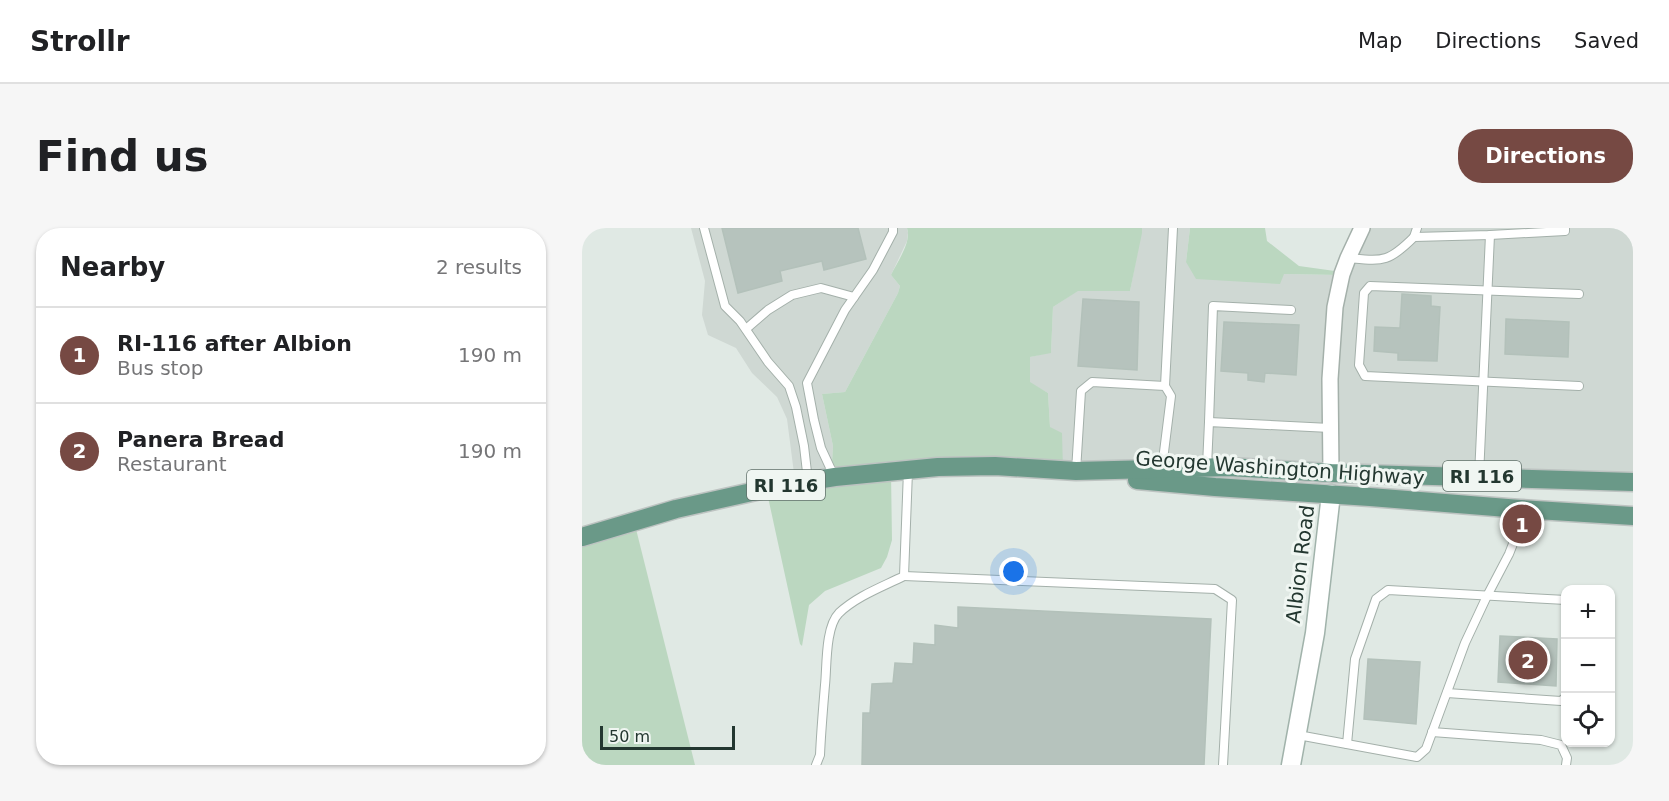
<!DOCTYPE html>
<meta charset="utf-8">
<style>
:root{--surface:#fff;--page:#f6f6f6;--text:#202124;--muted:#757577;--line:#e0e0e0;--accent:#764943}
body{margin:0;font-family:"DejaVu Sans",sans-serif;background:var(--page);color:var(--text)}
.controls{position:absolute;right:18px;bottom:18px;display:grid;overflow:hidden;border-radius:12px;box-shadow:0 2px 4px #0004}
.controls button{width:54px;height:54px;display:grid;place-items:center;padding:0;border:0;border-bottom:2px solid var(--line);background:var(--surface);color:var(--text);font:30px sans-serif}
.scale{position:absolute;left:18px;bottom:15px;width:135px;box-sizing:border-box;padding-left:6px;border:3px solid #233730;border-top:0;font-size:16px;line-height:21px;white-space:nowrap;color:#233730;-webkit-text-stroke:4px #f0f6f2;paint-order:stroke}
.you{position:absolute;left:432px;top:344px;width:21px;height:21px;margin:-15px;border:4px solid #fff;border-radius:50%;background:#1a73e8;box-shadow:0 0 0 9px #1a73e833}
.badge{display:grid;place-items:center;width:39px;height:39px;border-radius:50%;background:var(--accent);color:#fff;font-size:20px;font-weight:700}
.pin{position:absolute;translate:-50% -50%;border:3px solid #fff;box-shadow:0 2px 6px #0006}
.list{margin:0;padding:0;list-style:none}
h2{display:flex;justify-content:space-between;align-items:center;height:78px;margin:0;padding:0 24px;font-size:26px}
h2 small{font-size:20px;font-weight:400;color:var(--muted)}
.list li{display:grid;grid-template-columns:39px 1fr auto;gap:18px;align-items:center;box-sizing:border-box;height:96px;padding:0 24px;border-top:2px solid var(--line)}
.list b{display:block;font-size:22px;white-space:nowrap}
.list p{margin:0;font-size:20px;white-space:nowrap;color:var(--muted)}
.list em{font-size:20px;font-style:normal;color:var(--muted)}
.icon{flex:none;width:33px;height:33px;fill:none;stroke:currentColor;stroke-width:2;stroke-linecap:round;stroke-linejoin:round}
.map{position:relative;flex:none;width:1051px;height:537px;overflow:hidden;border-radius:24px}
header{display:flex;align-items:center;gap:36px;box-sizing:border-box;height:84px;padding:0 30px;background:var(--surface);border-bottom:2px solid var(--line)}
header strong{font-size:28px}
nav{display:flex;gap:33px;margin-inline-start:auto;font-size:21px}
.intro{display:flex;align-items:center;justify-content:space-between;box-sizing:border-box;height:144px;padding:0 36px}
h1{margin:0;font-size:42px}
.button{padding:15px 27px;border-radius:24px;background:var(--accent);color:#fff;font-size:21px;font-weight:700}
main{display:flex;gap:36px;padding:0 36px}
aside{flex:1;background:var(--surface);border-radius:24px;box-shadow:0 2px 4px #0004}
.map>svg:first-child{display:block}
.built{fill:#cfd8d3}
.green{fill:#bbd7c0}
.building{fill:#b6c3bd;stroke:#b3c1ba;stroke-width:1.5}
.lines{fill:none;stroke-linecap:round;stroke-linejoin:round}
.lane-casing{stroke:#a4b0aa;stroke-width:10}
.street-casing{stroke:#a4b0aa;stroke-width:18}
.secondary-casing{stroke:#a1b3ab;stroke-width:21}
.primary-casing{stroke:#bdc3c1;stroke-width:21}
.lane{stroke:#fff;stroke-width:8}
.street{stroke:#fff;stroke-width:15}
.secondary{stroke:#fff;stroke-width:18}
.primary{stroke:#6a9988;stroke-width:18}
.labels{text-anchor:middle;dominant-baseline:central;stroke-width:6;stroke-linejoin:round;paint-order:stroke}
.shield{fill:#f0f6f2;stroke:#60706a;stroke-width:1.5}
.shield-label{font-size:18px;font-weight:bold;fill:#233730}
.street-label{font-size:20px;fill:#233730;stroke:#f0f6f2}
</style>
<header>
<strong>Strollr</strong>
<nav><a>Map</a><a>Directions</a><a>Saved</a></nav>
</header>
<div class="intro"><h1>Find us</h1><a class="button">Directions</a></div>
<main>
<aside>
<h2>Nearby<small>2 results</small></h2>
<ul class="list">
<li><span class="badge">1</span><div><b>RI-116 after Albion</b><p>Bus stop</p></div><em>190 m</em></li>
<li><span class="badge">2</span><div><b>Panera Bread</b><p>Restaurant</p></div><em>190 m</em></li>
</ul>
</aside>
<div class="map">
<svg width="1051" height="537" viewBox="0 0 1051 537">
<rect width="100%" height="100%" fill="#e0e9e4"/>
<g class="built">
<polygon points="109,0 325,0 326,5 325,13 309,47 318,58 316,65 263,164 240,166 251,218 249,251 213,253 205,191 195,169 170,145 154,120 126,107 120,87 123,53"/>
<polygon points="560,0 608,0 604,34 702,46 757,47 781,0 1051,0 1051,260 481,241 468,199 466,165 448,155 448,129 469,124 471,79 495,63 548,63"/>
</g>
<g class="green">
<path d="M325,0H560V5L548,63H496L471,79L469,125L448,129V154L466,165L468,199L480,205L481,241L309,245L310,312L305,329L299,340L243,363L227,377L220,418L218,416L184,260L249,251L251,218L240,166L263,164L316,65L318,58L309,47C315,34 330,14 325,0Z"/>
<polygon points="608,0 683,0 685,13 717,38 760,44 757,47 702,46 698,56 614,51 604,34"/>
<polygon points="52,293 113,537 0,537 0,306"/>
</g>
<g class="building">
<polygon points="140,0 276,0 284,31 242,42 240,33 198,43 200,53 156,65"/>
<polygon points="820,66 849,68 849,78 858,79 855,133 816,132 816,125 792,123 793,99 818,100"/>
<polygon points="501,71 557,74 555,142 496,138"/>
<polygon points="924,91 987,94 986,129 923,126"/>
<polygon points="642,94 717,97 714,147 683,145 682,154 666,152 666,145 639,143"/>
<polygon points="376,379 629,391 622,537 280,537 281,485 288,485 290,456 311,455 313,435 331,436 332,415 353,417 353,397 376,400"/>
<polygon points="918,408 975,411 974,458 916,454"/>
<polygon points="786,431 838,434 834,496 782,491"/>
</g>
<g class="lines">
<defs>
<g id="lane">
<polyline points="122,0 143,78 158,93 186,134 207,158 214,179 222,218 226,253"/>
<polyline points="832,9 835,0"/>
<path d="M766,30C801,33 806,35 832,9L908,7L983,3V0"/>
<polyline points="997,66 788,58 782,65 777,137 783,148 997,158"/>
<polyline points="164,101 186,82 210,67 239,60 272,69"/>
<polyline points="583,158 591,0"/>
<polyline points="627,194 631,78 709,82"/>
<polyline points="625,238 627,194 748,200"/>
<polyline points="494,243 499,163 510,154 583,158 589,168 580,240"/>
<polyline points="252,248 239,220 232,192 225,155 263,82 291,42 311,4 311,0"/>
<polyline points="897,248 908,7"/>
<polyline points="322,348 633,361 650,372 641,537"/>
<polyline points="865,465 979,473 984,469"/>
<polyline points="850,504 959,512 979,517 985,530 984,537"/>
<polyline points="716,507 835,529 844,521 883,415 905,368 927,326 936,303 938,281"/>
<polyline points="765,516 773,431 794,371 806,362 984,372"/>
<path d="M234,537L238,527C239,504 241,481 243,457C245,439 243,399 257,385C275,368 300,359 322,348L326,243"/>
</g>
<polyline id="street" points="749,245 748,151 753,79 760,46 766,30 780,0"/>
<polyline id="secondary" points="709,537 733,405 749,266"/>
<g id="primary">
<polyline points="555,252 633,259 788,269 938,281 1051,288"/>
<polyline points="0,309 94,281 196,258 253,249 356,239 413,238 494,243 647,239 749,245 1051,254"/>
</g>
</defs>
<use href="#lane" class="lane-casing"/>
<use href="#street" class="street-casing"/>
<use href="#secondary" class="secondary-casing"/>
<use href="#primary" class="primary-casing"/>
<use href="#lane" class="lane"/>
<use href="#street" class="street"/>
<use href="#secondary" class="secondary"/>
<use href="#primary" class="primary"/>
</g>
<g class="labels">
<g class="shield">
<rect x="861" y="233" width="78" height="30" rx="4.5"/>
<rect x="165" y="242" width="78" height="30" rx="4.5"/>
</g>
<g class="shield-label">
<text x="900" y="248">RI 116</text>
<text x="204" y="257">RI 116</text>
</g>
<g class="street-label">
<text transform="translate(698 240) rotate(4)">George Washington Highway</text>
<text transform="translate(718 336) rotate(-83)">Albion Road</text>
</g>
</g>
</svg>
<div class="controls">
<button>+</button>
<button>−</button>
<button><svg class="icon" aria-label="locate" viewBox="0 0 24 24"><circle cx="12" cy="12" r="6"/><path d="M12 2v4M12 18v4M2 12h4M18 12h4"/></svg></button>
</div>
<div class="scale">50 m</div>
<div class="you"></div>
<div class="pin badge" style="left:940px;top:296px">1</div>
<div class="pin badge" style="left:946px;top:432px">2</div>
</div>
</main>
